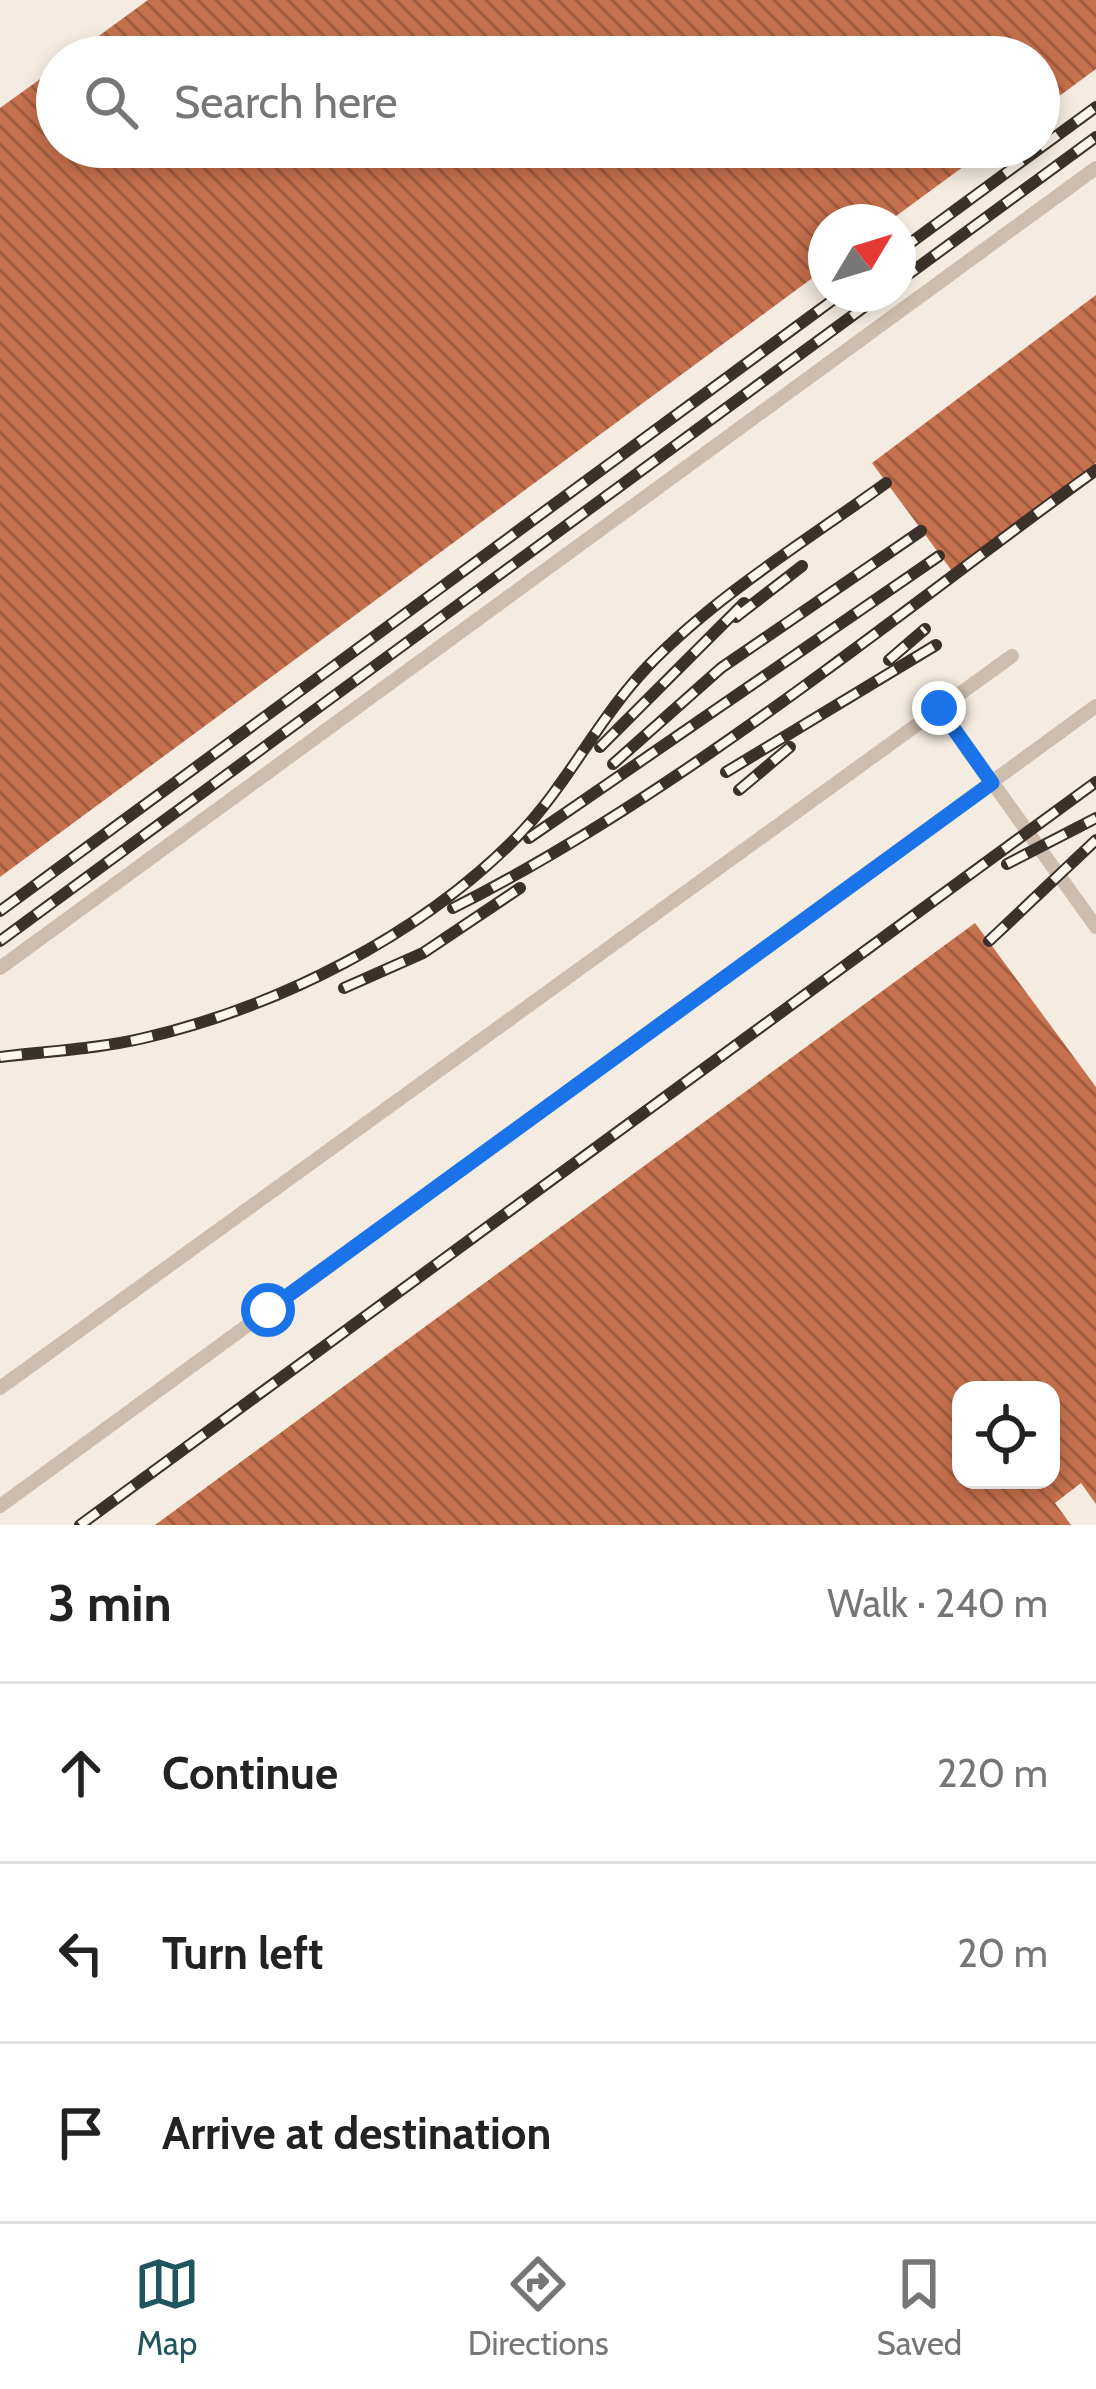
<!DOCTYPE html>
<meta charset="utf-8">
<style>
:root{--surface:#fff;--page:#f6f6f6;--text:#222;--muted:#767676;--line:#e0e0e0;--accent:#20555d}
body{margin:0;font-family:Cabin,sans-serif;background:var(--page);color:var(--text)}
.controls{position:absolute;right:36px;bottom:36px;display:grid;overflow:hidden;border-radius:24px;box-shadow:0 6px 18px #0003}
.controls button{width:108px;height:108px;display:grid;place-items:center;padding:0;border:0;border-bottom:3px solid var(--line);background:var(--surface);color:var(--text);font:60px sans-serif}
.compass{position:absolute;left:808px;top:204px;width:108px;height:108px;border-radius:50%;background:var(--surface);box-shadow:0 6px 18px #0003;rotate:52deg}
.stop{position:absolute;width:36px;height:36px;margin:-27px;border:9px solid #1a73e8;border-radius:50%;background:#fff}
.stop.end{background:#1a73e8;border-color:#fff;box-shadow:0 3px 12px #0008}
.list{margin:0;padding:0;list-style:none}
h2{display:flex;justify-content:space-between;align-items:center;height:156px;margin:0;padding:0 48px;font-size:51px}
h2 small{font-size:39px;font-weight:400;color:var(--muted)}
.list li{display:grid;grid-template-columns:78px 1fr auto;gap:36px;align-items:center;box-sizing:border-box;height:180px;padding:0 48px;border-top:3px solid var(--line)}
.list b{display:block;font-size:45px;white-space:nowrap}
.list em{font-size:39px;font-style:normal;color:var(--muted)}
.icon{flex:none;width:66px;height:66px;fill:none;stroke:currentColor;stroke-width:2;stroke-linecap:round;stroke-linejoin:round}
.map{position:relative;flex:none;width:1096px;height:1525px;overflow:hidden}
.search{position:absolute;background:var(--surface);box-shadow:0 6px 18px #0003;left:36px;right:36px;top:36px;height:132px;display:flex;align-items:center;gap:30px;box-sizing:border-box;padding:0 42px;border-radius:66px;color:var(--muted);font-size:45px}
.sheet{height:696px;background:var(--surface)}
nav{display:flex;justify-content:space-around;align-items:center;box-sizing:border-box;height:168px;border-top:3px solid var(--line);background:var(--surface);font-size:33px;color:var(--muted)}
nav a{display:grid;justify-items:center;gap:6px}
nav .on{color:var(--accent)}
.map>svg:first-child{display:block}
.building{fill:url(#building-back-hatch);fill-rule:evenodd}
.lines{fill:none;stroke-linecap:round;stroke-linejoin:round}
.lane{stroke:#ccbdac;stroke-width:14}
.rail-casing{stroke:#3b312b;stroke-width:12}
.rail{stroke:#fbf6ee;stroke-width:8;stroke-dasharray:22;stroke-linecap:butt}
.route{stroke:#1a73e8;stroke-width:15}
</style>
<div class="map">
<svg width="1096" height="1525" viewBox="0 0 1096 1525">
<defs>
<pattern id="building-back-hatch" width="6" height="6" patternUnits="userSpaceOnUse" patternTransform="scale(3)"><rect width="6" height="6" fill="#c6714d"/><path d="M-1 5l2 2M0 0l6 6M5-1l2 2" fill="none" stroke="#a25d40"/></pattern>
</defs>
<rect width="100%" height="100%" fill="#f4ece1"/>
<g class="building">
<polygon points="148,0 1096,0 1096,69 1039,111 1039,57 70,57"/>
<polygon points="57,67 57,147 990,147 888,222 826,222 826,268 0,877 0,108"/>
<polygon points="1096,295 1096,463 952,571 872,463"/>
<path d="M975,923L1096,1087V1504L1081,1483L1055,1503L1071,1525H155ZM961,1390H1051V1480H961Z"/>
</g>
<g class="lines">
<g class="lane">
<polyline points="939,708 1096,927"/>
<polyline points="0,968 1096,168"/>
<polyline points="0,1388 1012,656"/>
<polyline points="0,1506 1096,706"/>
</g>
<defs>
<g id="rail">
<polyline points="898,252 1096,107"/>
<polyline points="898,282 1096,137"/>
<polyline points="736,617 802,566"/>
<polyline points="889,660 925,629"/>
<polyline points="600,747 744,603"/>
<polyline points="613,764 721,668 921,531"/>
<polyline points="726,772 936,645"/>
<polyline points="739,790 790,747"/>
<polyline points="529,838 939,556"/>
<polyline points="1007,864 1096,818"/>
<path d="M453,908C678,795 891,618 1096,470"/>
<polyline points="0,911 841,294"/>
<polyline points="0,941 882,294"/>
<polyline points="989,941 1096,840"/>
<polyline points="344,988 423,953 520,888"/>
<path d="M0,1057C48,1051 97,1049 144,1038C278,1007 419,936 516,838C567,786 598,718 649,665C718,594 806,541 886,483"/>
<polyline points="80,1525 1096,782"/>
</g>
</defs>
<use href="#rail" class="rail-casing"/>
<use href="#rail" class="rail"/>
</g>
<g class="lines">
<polyline class="route" points="268,1310 992,783 939,708"/>
</g>
</svg>
<div class="controls">
<button><svg class="icon" aria-label="locate" viewBox="0 0 24 24"><circle cx="12" cy="12" r="6"/><path d="M12 2v4M12 18v4M2 12h4M18 12h4"/></svg></button>
</div>
<svg class="compass" viewBox="-18 -18 36 36"><path d="M0-13l5 13h-10z" fill="#e53935"/><path d="M0 13l5-13h-10z" fill="#767676"/></svg>
<div class="stop" style="left:268px;top:1310px"></div>
<div class="stop end" style="left:939px;top:708px"></div>
<div class="search"><svg class="icon" aria-label="search" viewBox="0 0 24 24"><circle cx="10" cy="10" r="6"/><path d="M15 15l6 6"/></svg>Search here</div>
</div>
<section class="sheet">
<h2>3 min<small>Walk · 240 m</small></h2>
<ul class="list">
<li><svg class="icon" aria-label="ahead" viewBox="0 0 24 24"><path d="M12 20V5M6 11l6-6 6 6"/></svg><div><b>Continue</b></div><em>220 m</em></li>
<li><svg class="icon" aria-label="left" viewBox="0 0 24 24"><path d="M17 20v-9H6M10 6l-5 5 5 5"/></svg><div><b>Turn left</b></div><em>20 m</em></li>
<li><svg class="icon" aria-label="arrive" viewBox="0 0 24 24"><path d="M6 21V4h12l-3 4 3 4H6"/></svg><div><b>Arrive at destination</b></div></li>
</ul>
</section>
<nav>
<a class="on"><svg class="icon" aria-label="map" viewBox="0 0 24 24"><path d="M3 6l6-2 6 2 6-2v14l-6 2-6-2-6 2zM9 4v14M15 6v14"/></svg>Map</a>
<a><svg class="icon" aria-label="directions" viewBox="0 0 24 24"><path d="M12 3l9 9-9 9-9-9zM9 14v-3h6M13 9l2 2-2 2"/></svg>Directions</a>
<a><svg class="icon" aria-label="saved" viewBox="0 0 24 24"><path d="M7 4h10v16l-5-4-5 4z"/></svg>Saved</a>
</nav>
